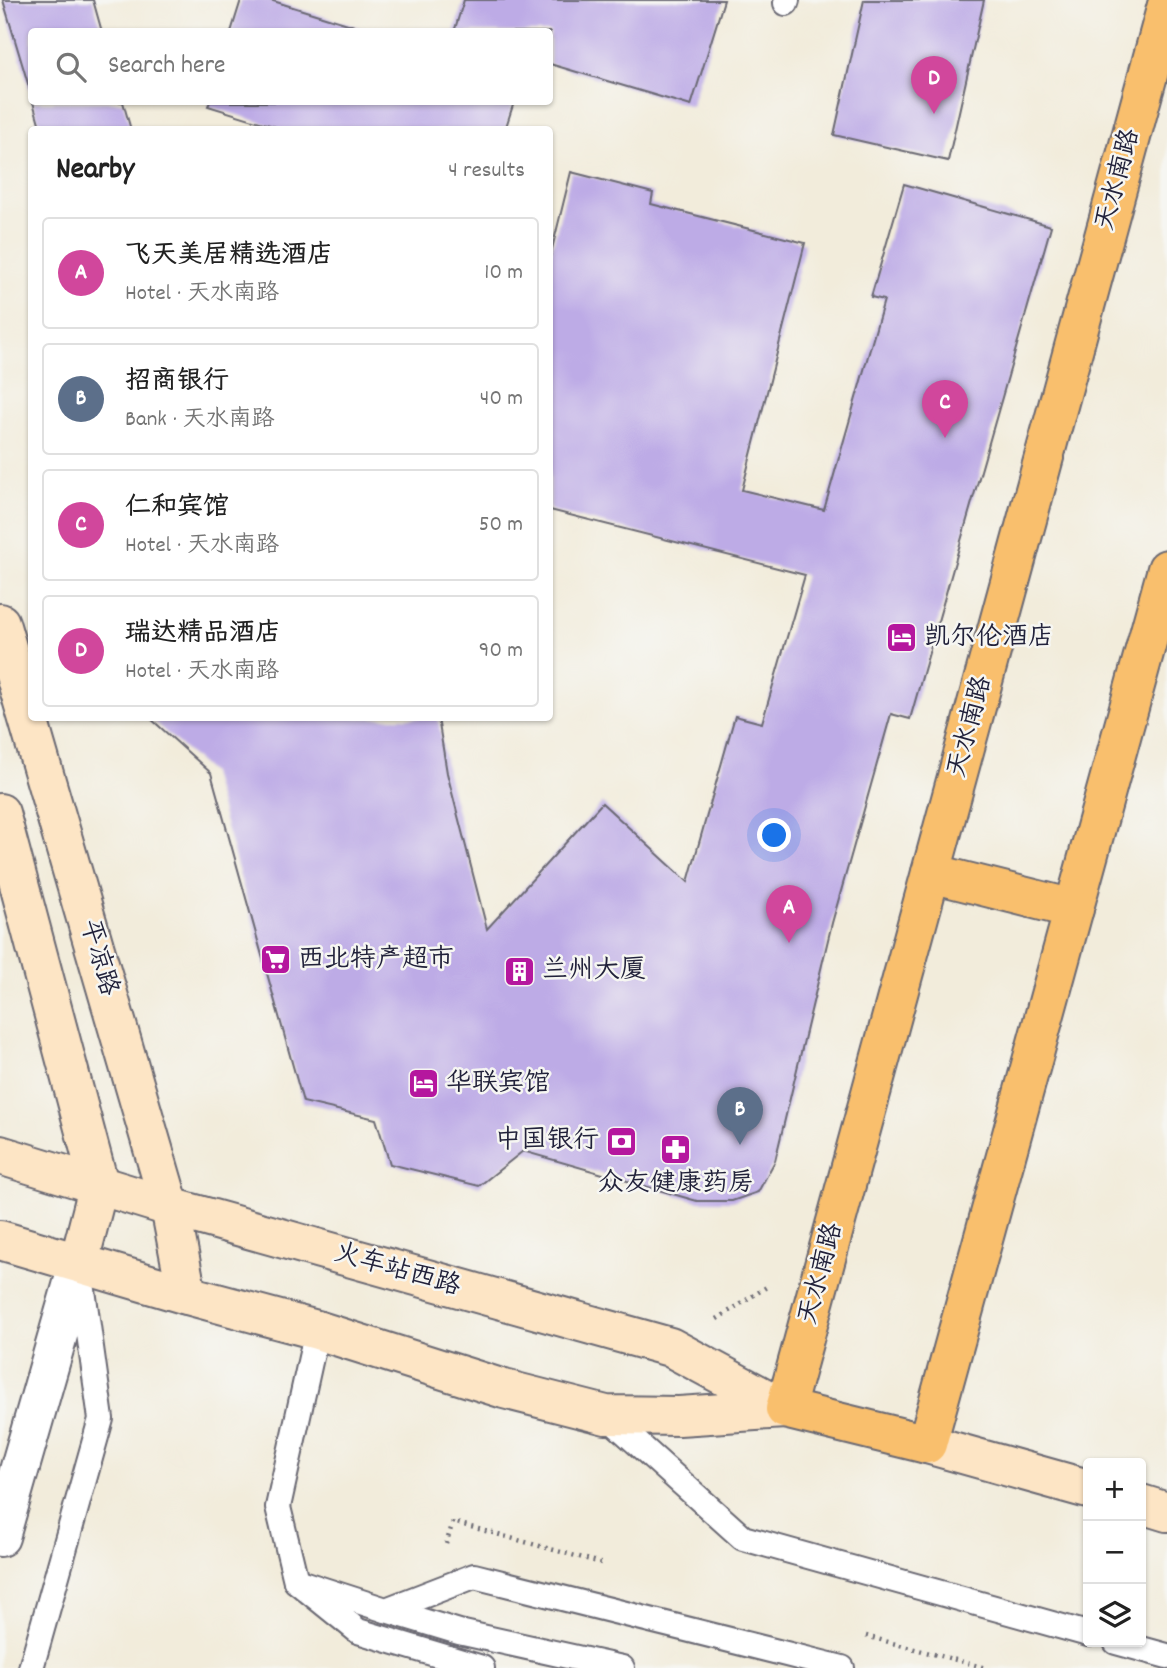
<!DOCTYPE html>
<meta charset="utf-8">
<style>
:root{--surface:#fff;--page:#f2f2f2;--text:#222;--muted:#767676;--line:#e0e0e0;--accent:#0f766e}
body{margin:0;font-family:Dekko,"LXGW WenKai TC",sans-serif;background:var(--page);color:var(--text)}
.controls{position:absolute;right:21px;bottom:21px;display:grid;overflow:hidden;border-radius:7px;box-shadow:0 2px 5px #0004}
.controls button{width:63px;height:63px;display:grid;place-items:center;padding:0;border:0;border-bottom:2px solid var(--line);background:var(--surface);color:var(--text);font:35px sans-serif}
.you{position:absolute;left:775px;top:836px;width:24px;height:24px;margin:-18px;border:5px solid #fff;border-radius:50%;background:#1a73e8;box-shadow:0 0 0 10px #1a73e833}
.badge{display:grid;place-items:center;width:46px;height:46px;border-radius:50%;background:var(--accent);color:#fff;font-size:23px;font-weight:700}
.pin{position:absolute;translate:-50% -58px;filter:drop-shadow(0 2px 4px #0008)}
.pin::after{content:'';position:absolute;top:37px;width:24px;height:21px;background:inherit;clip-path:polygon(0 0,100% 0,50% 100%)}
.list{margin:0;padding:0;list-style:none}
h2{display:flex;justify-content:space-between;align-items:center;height:91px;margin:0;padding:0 28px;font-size:30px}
h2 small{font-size:23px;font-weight:400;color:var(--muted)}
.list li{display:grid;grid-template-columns:46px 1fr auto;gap:21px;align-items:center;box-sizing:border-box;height:112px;margin:0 14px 14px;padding:0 14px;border:2px solid var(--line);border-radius:7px}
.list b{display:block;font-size:26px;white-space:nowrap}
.list p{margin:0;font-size:23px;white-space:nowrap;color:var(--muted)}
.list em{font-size:23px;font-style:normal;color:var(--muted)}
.icon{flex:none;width:38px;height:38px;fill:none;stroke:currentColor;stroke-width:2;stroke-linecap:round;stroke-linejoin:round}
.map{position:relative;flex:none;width:1167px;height:1668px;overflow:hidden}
.search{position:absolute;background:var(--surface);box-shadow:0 2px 5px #0004;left:28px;top:28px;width:525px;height:77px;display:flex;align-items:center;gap:18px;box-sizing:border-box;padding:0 24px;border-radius:7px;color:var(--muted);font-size:26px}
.panel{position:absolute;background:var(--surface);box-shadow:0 2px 5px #0004;left:28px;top:126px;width:525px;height:595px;border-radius:7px}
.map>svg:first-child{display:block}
.building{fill:#bdabe6}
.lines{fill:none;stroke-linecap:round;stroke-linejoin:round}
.lane-casing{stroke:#6b6973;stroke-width:28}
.street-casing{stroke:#6b6973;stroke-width:42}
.secondary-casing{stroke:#6b6973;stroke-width:42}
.primary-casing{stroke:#6b6973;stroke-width:42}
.path{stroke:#6b6973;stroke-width:4.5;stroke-dasharray:2 5;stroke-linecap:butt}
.lane{stroke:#fff;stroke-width:24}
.street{stroke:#fff;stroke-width:38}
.secondary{stroke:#fde5c5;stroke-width:38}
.primary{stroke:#f9bf6d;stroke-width:38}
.labels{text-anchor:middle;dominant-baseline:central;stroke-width:5;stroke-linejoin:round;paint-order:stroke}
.street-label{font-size:26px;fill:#22223b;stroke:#f6f6f2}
.poi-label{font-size:26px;fill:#22223b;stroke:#f6f6f2;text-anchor:start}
</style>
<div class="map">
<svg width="1167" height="1668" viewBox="0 0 1167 1668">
<rect width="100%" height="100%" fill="#f6f6f2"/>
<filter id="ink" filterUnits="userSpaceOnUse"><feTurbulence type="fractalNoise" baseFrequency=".0143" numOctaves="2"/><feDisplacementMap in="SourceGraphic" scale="14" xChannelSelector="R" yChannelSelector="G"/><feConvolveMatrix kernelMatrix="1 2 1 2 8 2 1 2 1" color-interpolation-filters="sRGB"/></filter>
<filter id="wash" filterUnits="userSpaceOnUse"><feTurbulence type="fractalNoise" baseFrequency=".00686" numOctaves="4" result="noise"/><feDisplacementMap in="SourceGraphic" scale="28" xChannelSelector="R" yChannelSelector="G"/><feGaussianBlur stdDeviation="1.57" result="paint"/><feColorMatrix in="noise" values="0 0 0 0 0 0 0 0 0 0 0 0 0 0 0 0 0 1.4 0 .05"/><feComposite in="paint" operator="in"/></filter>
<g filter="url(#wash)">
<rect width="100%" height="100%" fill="#f2ecdb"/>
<g id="blocks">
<g class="building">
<polygon points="3,0 93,0 102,32 32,32 32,97"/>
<polygon points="241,0 270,0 374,32 231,32"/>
<polygon points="464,0 724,0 691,106 550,64 550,32 454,32"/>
<polygon points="864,0 984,0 948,161 834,135"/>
<polygon points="33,102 123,102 131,130 41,130"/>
<polygon points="210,102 514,102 505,130 286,130 208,106"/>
<polygon points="571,172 653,193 651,204 805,243 742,490 824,510 884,300 871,297 904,184 1051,226 910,719 891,714 832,923 775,1161 758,1192 732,1201 697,1201 523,1151 479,1186 390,1164 376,1119 303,1102 211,773 150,718 438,718 447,773 487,929 602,803 688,882 735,716 762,723 805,575 550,510 550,257"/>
</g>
</g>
</g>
<g filter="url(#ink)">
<use href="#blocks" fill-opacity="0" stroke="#6b6973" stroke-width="2"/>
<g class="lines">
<defs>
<g id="lane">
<polyline points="786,3 787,0"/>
<polyline points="317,1330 278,1507 296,1581 358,1631 482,1668"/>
<polyline points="606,1415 743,1538 1088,1634"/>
<polyline points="296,1581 386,1610 474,1576 842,1668"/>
<polyline points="386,1610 459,1632 622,1668"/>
<polyline points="1116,1642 1167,1656"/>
<polyline points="31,1668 101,1419 81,1276"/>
</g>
<polyline id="street" points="0,1537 79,1262"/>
<g id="secondary">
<polyline points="0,623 170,1207 187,1295"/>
<polyline points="0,813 99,1184 79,1262"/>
<polyline points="0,1155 170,1207 670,1347 785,1409"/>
<polyline points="0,1240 187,1295 317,1330 504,1389 606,1415 679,1416 785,1409"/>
<polyline points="927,1444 1088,1489"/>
<polyline points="1141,1504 1167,1512"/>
</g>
<g id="primary">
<polyline points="1167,5 785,1409 927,1444 1167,569"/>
<polyline points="931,873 1074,909"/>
</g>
</defs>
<use href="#lane" class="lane-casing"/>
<use href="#street" class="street-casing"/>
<use href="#secondary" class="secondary-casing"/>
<use href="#primary" class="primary-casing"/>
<g class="path">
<polyline points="717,1319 768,1286"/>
<polyline points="446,1544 453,1522 601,1563"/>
<polyline points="866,1636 986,1668"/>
</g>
<use href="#lane" class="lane"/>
<use href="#street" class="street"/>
<use href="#secondary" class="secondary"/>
<use href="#primary" class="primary"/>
</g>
</g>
<defs>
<symbol id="hotel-square" viewBox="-11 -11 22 22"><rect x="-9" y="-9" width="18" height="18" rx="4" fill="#b5179e" stroke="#f6f6f2"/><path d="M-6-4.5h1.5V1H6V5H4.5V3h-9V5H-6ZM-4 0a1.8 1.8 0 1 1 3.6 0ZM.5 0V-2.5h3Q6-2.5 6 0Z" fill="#fff"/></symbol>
<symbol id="supermarket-square" viewBox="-11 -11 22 22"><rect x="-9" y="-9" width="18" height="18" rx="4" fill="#b5179e" stroke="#f6f6f2"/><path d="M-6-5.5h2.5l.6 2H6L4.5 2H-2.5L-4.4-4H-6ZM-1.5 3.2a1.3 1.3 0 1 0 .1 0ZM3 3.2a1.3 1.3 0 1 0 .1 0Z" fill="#fff"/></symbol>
<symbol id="building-square" viewBox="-11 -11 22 22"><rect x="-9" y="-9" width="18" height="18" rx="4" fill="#b5179e" stroke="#f6f6f2"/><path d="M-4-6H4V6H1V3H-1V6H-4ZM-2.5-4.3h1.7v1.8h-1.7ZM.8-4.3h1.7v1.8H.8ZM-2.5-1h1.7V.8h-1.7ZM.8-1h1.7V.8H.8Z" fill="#fff"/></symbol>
<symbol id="bank-square" viewBox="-11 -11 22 22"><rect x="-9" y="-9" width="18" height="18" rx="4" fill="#b5179e" stroke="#f6f6f2"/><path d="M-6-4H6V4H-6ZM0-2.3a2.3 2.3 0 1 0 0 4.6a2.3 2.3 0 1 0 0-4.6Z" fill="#fff"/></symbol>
<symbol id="pharmacy-square" viewBox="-11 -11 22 22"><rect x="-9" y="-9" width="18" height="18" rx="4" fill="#b5179e" stroke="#f6f6f2"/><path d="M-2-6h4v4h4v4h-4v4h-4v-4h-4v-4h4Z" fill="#fff"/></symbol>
</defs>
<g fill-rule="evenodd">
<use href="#hotel-square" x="884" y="620" width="35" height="35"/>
<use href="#supermarket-square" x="258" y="942" width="35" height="35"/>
<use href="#building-square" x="502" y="954" width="35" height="35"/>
<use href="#hotel-square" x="406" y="1066" width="35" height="35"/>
<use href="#bank-square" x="604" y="1124" width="35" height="35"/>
<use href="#pharmacy-square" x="658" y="1132" width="35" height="35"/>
</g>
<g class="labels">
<g class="street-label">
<text transform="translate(1119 180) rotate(-75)">天水南路</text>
<text transform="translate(971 727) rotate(-75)">天水南路</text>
<text transform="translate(98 958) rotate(74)">平凉路</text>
<text transform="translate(397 1271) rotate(16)">火车站西路</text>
<text transform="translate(822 1274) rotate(-75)">天水南路</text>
</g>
<g class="poi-label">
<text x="924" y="638">凯尔伦酒店</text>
<text x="298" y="960">西北特产超市</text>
<text x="542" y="971">兰州大厦</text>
<text x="446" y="1084">华联宾馆</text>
<text x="599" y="1141" text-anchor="end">中国银行</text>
<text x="676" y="1184" text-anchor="middle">众友健康药房</text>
</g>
</g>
</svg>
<div class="controls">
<button>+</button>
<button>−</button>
<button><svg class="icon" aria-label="layers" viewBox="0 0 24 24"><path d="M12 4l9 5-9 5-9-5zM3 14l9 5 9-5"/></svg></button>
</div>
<div class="you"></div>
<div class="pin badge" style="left:789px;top:943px;background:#d1479c">A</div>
<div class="pin badge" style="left:740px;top:1145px;background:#5c6f8a">B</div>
<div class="pin badge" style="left:945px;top:438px;background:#d1479c">C</div>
<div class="pin badge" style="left:934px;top:114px;background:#d1479c">D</div>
<div class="search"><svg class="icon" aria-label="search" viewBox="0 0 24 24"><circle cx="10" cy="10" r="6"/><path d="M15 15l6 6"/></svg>Search here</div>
<section class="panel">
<h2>Nearby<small>4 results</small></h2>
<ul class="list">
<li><span class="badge" style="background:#d1479c">A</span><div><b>飞天美居精选酒店</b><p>Hotel · 天水南路</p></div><em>10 m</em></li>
<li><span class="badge" style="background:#5c6f8a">B</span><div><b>招商银行</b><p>Bank · 天水南路</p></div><em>40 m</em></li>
<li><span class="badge" style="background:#d1479c">C</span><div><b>仁和宾馆</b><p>Hotel · 天水南路</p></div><em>50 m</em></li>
<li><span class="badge" style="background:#d1479c">D</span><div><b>瑞达精品酒店</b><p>Hotel · 天水南路</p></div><em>90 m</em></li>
</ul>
</section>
</div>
